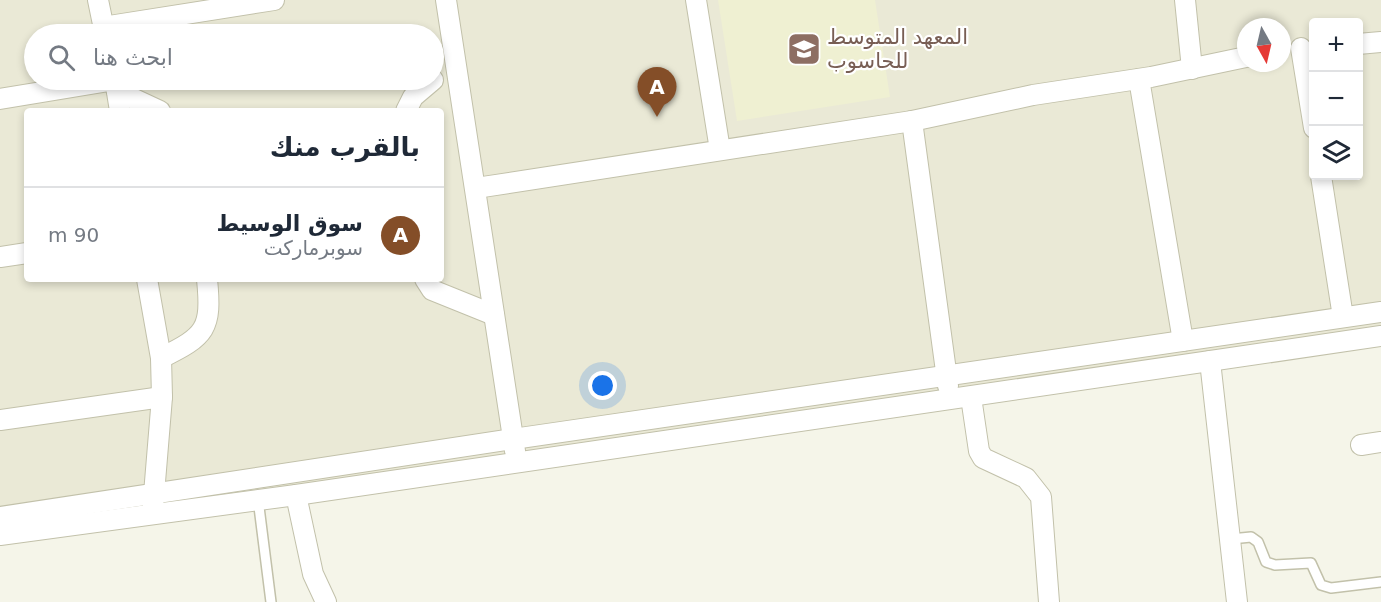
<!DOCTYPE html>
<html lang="ar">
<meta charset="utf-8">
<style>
:root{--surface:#fff;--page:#f2f2f3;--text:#1f2937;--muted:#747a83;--line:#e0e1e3;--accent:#844e28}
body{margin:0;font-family:"DejaVu Sans","Noto Naskh Arabic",sans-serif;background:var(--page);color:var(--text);direction:rtl}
.controls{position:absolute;right:18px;top:18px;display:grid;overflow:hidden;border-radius:6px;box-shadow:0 3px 9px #0003}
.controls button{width:54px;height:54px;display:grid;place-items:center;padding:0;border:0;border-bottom:2px solid var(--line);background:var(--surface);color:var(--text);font:30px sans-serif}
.compass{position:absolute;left:1237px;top:18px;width:54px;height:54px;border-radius:50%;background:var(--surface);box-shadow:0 3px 9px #0003;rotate:172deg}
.you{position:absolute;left:603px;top:386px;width:21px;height:21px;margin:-15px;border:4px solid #fff;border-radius:50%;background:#1a73e8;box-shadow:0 0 0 9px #1a73e833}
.badge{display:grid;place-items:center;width:39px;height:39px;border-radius:50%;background:var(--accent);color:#fff;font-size:20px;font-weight:700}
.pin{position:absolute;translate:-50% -50px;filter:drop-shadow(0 2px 3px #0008)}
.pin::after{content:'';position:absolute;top:32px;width:21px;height:18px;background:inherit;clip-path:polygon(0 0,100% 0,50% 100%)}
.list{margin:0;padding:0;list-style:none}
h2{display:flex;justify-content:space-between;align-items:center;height:78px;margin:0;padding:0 24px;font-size:26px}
h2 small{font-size:20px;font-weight:400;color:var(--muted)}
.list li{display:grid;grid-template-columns:39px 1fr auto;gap:18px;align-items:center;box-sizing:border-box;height:96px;padding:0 24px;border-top:2px solid var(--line)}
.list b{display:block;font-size:22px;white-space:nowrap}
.list p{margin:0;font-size:20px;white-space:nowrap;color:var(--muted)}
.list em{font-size:20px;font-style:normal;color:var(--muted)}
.icon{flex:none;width:33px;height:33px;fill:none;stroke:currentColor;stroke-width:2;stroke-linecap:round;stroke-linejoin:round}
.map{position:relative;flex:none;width:1381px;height:602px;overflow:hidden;direction:ltr}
.search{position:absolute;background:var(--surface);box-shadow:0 3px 9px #0003;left:24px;top:24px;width:420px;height:66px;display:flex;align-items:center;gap:15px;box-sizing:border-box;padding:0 21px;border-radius:33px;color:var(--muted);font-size:22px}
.panel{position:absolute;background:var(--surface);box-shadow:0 3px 9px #0003;left:24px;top:108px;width:420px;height:174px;border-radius:6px;direction:rtl}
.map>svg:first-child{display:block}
.residential{fill:#eae9d6;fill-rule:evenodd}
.education{fill:#eff0d2}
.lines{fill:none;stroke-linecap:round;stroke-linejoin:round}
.service-casing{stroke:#c2c1aa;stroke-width:12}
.minor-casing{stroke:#c2c1aa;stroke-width:22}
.service{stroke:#fff;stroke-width:9}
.minor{stroke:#fff;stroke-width:20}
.labels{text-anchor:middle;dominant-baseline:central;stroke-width:4.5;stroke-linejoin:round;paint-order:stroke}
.education-label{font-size:21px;fill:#785e54;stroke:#fff;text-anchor:start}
</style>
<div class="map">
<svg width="1381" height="602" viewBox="0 0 1381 602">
<rect width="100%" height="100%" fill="#f5f5e9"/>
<path class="residential" d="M0,0H1381V344L0,541ZM1314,22H1358V176H1314ZM1246,27H1282V63H1246ZM34,34H434V80H34ZM27,111H441V279H27Z"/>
<polygon class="education" points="718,0 875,0 890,97 737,121"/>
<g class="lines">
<defs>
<g id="service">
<polyline points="258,499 271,602"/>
<polyline points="1231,539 1251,537 1258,542 1266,562 1275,565 1311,563 1321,585 1331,588 1381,582"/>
</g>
<g id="minor">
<polyline points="98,0 105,34"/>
<polyline points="446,0 515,451"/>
<polyline points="696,0 720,150"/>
<polyline points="1185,0 1192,69"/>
<polyline points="103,27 274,0"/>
<polyline points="1358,44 1381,42"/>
<polyline points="1301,48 1314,128"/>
<polyline points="1139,79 1183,341"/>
<polyline points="117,91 160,111"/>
<polyline points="0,99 115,80 120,111"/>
<polyline points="406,111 413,97 433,80"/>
<polyline points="912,121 948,386"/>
<polyline points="1321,176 1343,317"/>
<polyline points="476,188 912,121 1033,95 1151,77 1246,57"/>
<polyline points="0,257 27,253"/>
<polyline points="147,279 161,358 162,397 153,506"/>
<polyline points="425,279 432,290 494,315"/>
<path d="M161,358C206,336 212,329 207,279"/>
<polyline points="1210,361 1237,602"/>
<polyline points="971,397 979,451 983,458 1026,478 1041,497 1049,602"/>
<polyline points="0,420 162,397"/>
<polyline points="1361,445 1381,442"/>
<polyline points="296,495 313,574 326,602"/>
<polyline points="0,517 513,439 1381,312"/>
<polyline points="0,535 296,495 1381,336"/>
</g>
</defs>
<use href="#service" class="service-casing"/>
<use href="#minor" class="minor-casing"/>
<use href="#service" class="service"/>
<use href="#minor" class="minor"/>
</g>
<defs>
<symbol id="university-square" viewBox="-11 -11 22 22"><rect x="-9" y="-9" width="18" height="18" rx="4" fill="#8d6e63" stroke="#fff"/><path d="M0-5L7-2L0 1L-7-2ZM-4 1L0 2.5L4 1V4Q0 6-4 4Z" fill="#fff"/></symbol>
</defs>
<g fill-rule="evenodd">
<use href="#university-square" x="785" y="30" width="38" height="38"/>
</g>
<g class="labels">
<g class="education-label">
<text x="827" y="37">المعهد المتوسط<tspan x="827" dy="24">للحاسوب</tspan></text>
</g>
</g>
</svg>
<div class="controls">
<button>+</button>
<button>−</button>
<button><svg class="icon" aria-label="layers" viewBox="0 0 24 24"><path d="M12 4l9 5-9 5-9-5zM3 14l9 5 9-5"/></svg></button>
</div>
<svg class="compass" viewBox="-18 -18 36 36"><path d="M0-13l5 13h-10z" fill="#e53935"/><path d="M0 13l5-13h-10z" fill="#747a83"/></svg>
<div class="you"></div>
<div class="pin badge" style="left:657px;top:117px">A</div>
<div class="search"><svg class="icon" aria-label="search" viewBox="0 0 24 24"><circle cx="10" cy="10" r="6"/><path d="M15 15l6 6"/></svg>ابحث هنا</div>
<section class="panel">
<h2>بالقرب منك<small></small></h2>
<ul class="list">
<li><span class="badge">A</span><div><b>سوق الوسيط</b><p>سوبرماركت</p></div><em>90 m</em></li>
</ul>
</section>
</div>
